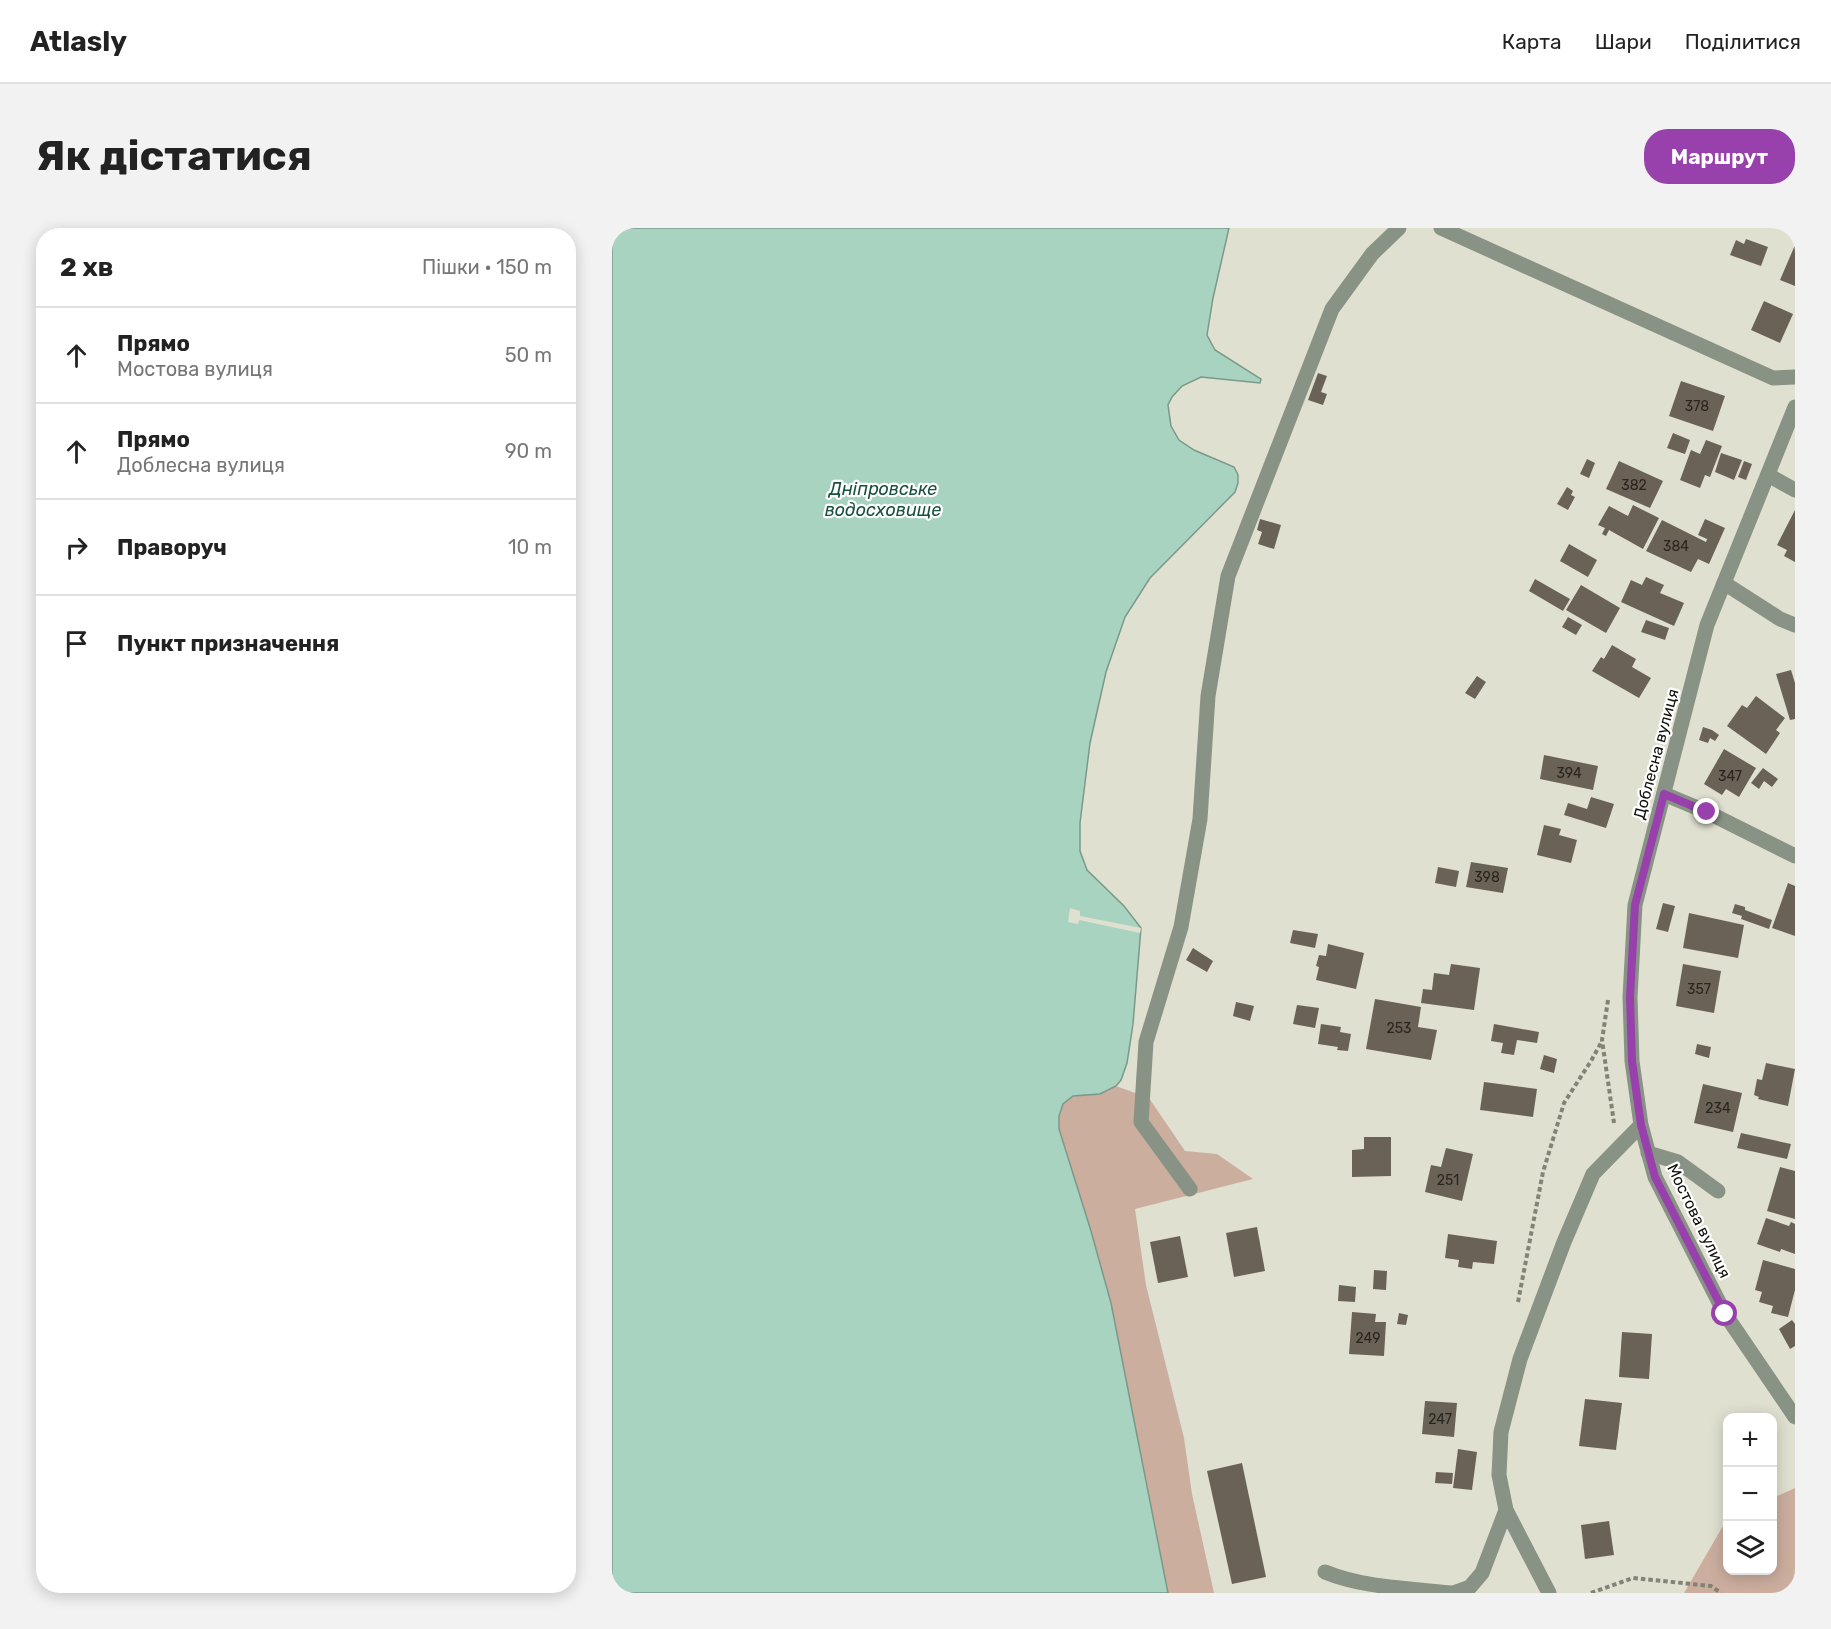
<!DOCTYPE html>
<html lang="uk">
<meta charset="utf-8">
<style>
:root{--surface:#fff;--page:#f2f2f2;--text:#222;--muted:#767676;--line:#e0e0e0;--accent:#9841ad}
body{margin:0;font-family:Rubik,sans-serif;background:var(--page);color:var(--text)}
.controls{position:absolute;right:18px;bottom:18px;display:grid;overflow:hidden;border-radius:12px;box-shadow:0 3px 15px #0003}
.controls button{width:54px;height:54px;display:grid;place-items:center;padding:0;border:0;border-bottom:2px solid var(--line);background:var(--surface);color:var(--text);font:30px sans-serif}
.stop{position:absolute;width:18px;height:18px;margin:-14px;border:4px solid #9841ad;border-radius:50%;background:#fff}
.stop.end{background:#9841ad;border-color:#fff;box-shadow:0 2px 6px #0008}
.list{margin:0;padding:0;list-style:none}
h2{display:flex;justify-content:space-between;align-items:center;height:78px;margin:0;padding:0 24px;font-size:26px}
h2 small{font-size:20px;font-weight:400;color:var(--muted)}
.list li{display:grid;grid-template-columns:39px 1fr auto;gap:18px;align-items:center;box-sizing:border-box;height:96px;padding:0 24px;border-top:2px solid var(--line)}
.list b{display:block;font-size:22px;white-space:nowrap}
.list p{margin:0;font-size:20px;white-space:nowrap;color:var(--muted)}
.list em{font-size:20px;font-style:normal;color:var(--muted)}
.icon{flex:none;width:33px;height:33px;fill:none;stroke:currentColor;stroke-width:2;stroke-linecap:round;stroke-linejoin:round}
.map{position:relative;flex:none;width:1183px;height:1365px;overflow:hidden;border-radius:24px}
header{display:flex;align-items:center;gap:36px;box-sizing:border-box;height:84px;padding:0 30px;background:var(--surface);border-bottom:2px solid var(--line)}
header strong{font-size:28px}
nav{display:flex;gap:33px;margin-inline-start:auto;font-size:21px}
.intro{display:flex;align-items:center;justify-content:space-between;box-sizing:border-box;height:144px;padding:0 36px}
h1{margin:0;font-size:42px}
.button{padding:15px 27px;border-radius:24px;background:var(--accent);color:#fff;font-size:21px;font-weight:700}
main{display:flex;gap:36px;padding:0 36px}
aside{flex:1;background:var(--surface);border-radius:24px;box-shadow:0 3px 15px #0003}
.map>svg:first-child{display:block}
.green{fill:#ccae9f}
.water{fill:#a7d3c0;stroke:#7a998a;stroke-width:1.5}
.pier{fill:#e0e0d1}
.building{fill:#6a6257}
.lines{fill:none;stroke-linecap:round;stroke-linejoin:round}
.path{stroke:#828277;stroke-width:4;stroke-dasharray:4.5 3;stroke-linecap:butt}
.minor{stroke:#889385;stroke-width:15}
.route{stroke:#9841ad;stroke-width:8}
.labels{text-anchor:middle;dominant-baseline:central;stroke-width:4.5;stroke-linejoin:round;paint-order:stroke}
.number-label{font-size:14px;fill:#28261f}
.street-label{font-size:16px;fill:#12120c;stroke:#fff}
.water-label{font-size:18px;font-style:italic;fill:#19513e;stroke:#fff}
</style>
<header>
<strong>Atlasly</strong>
<nav><a>Карта</a><a>Шари</a><a>Поділитися</a></nav>
</header>
<div class="intro"><h1>Як дістатися</h1><a class="button">Маршрут</a></div>
<main>
<aside>
<h2>2 хв<small>Пішки · 150 m</small></h2>
<ul class="list">
<li><svg class="icon" aria-label="ahead" viewBox="0 0 24 24"><path d="M12 20V5M6 11l6-6 6 6"/></svg><div><b>Прямо</b><p>Мостова вулиця</p></div><em>50 m</em></li>
<li><svg class="icon" aria-label="ahead" viewBox="0 0 24 24"><path d="M12 20V5M6 11l6-6 6 6"/></svg><div><b>Прямо</b><p>Доблесна вулиця</p></div><em>90 m</em></li>
<li><svg class="icon" aria-label="right" viewBox="0 0 24 24"><path d="M7 20v-9h11M14 6l5 5-5 5"/></svg><div><b>Праворуч</b></div><em>10 m</em></li>
<li><svg class="icon" aria-label="arrive" viewBox="0 0 24 24"><path d="M6 21V4h12l-3 4 3 4H6"/></svg><div><b>Пункт призначення</b></div></li>
</ul>
</aside>
<div class="map">
<svg width="1183" height="1365" viewBox="0 0 1183 1365">
<rect width="100%" height="100%" fill="#e0e0d1"/>
<g class="green">
<polygon points="504,858 537,870 573,923 605,926 641,951 523,981 534,1057 572,1210 580,1266 602,1365 556,1365 499,1075 479,1003 447,901 447,888 451,876 461,868 488,866"/>
<polygon points="1183,1260 1183,1365 1072,1365 1115,1291 1116,1342 1160,1342 1161,1270"/>
</g>
<polygon class="water" points="0,0 617,0 601,70 595,107 603,122 649,151 648,155 589,149 570,158 560,169 556,177 559,198 567,212 582,222 622,239 626,247 626,255 623,264 538,350 513,389 494,444 478,515 468,595 468,623 475,642 512,678 529,700 521,796 515,835 509,852 504,858 488,866 461,868 451,876 447,888 447,901 479,1003 499,1075 556,1365 0,1365"/>
<polygon class="pier" points="458,680 468,683 468,688 529,700 528,705 467,692 466,696 456,694"/>
<g class="building">
<polygon points="1134,11 1156,19 1149,38 1118,27 1124,12 1132,16"/>
<polygon points="1183,17 1183,58 1168,52"/>
<polygon points="1152,73 1181,86 1168,115 1139,102"/>
<polygon points="706,145 715,148 709,164 715,166 711,177 696,172"/>
<polygon points="1069,153 1113,168 1101,203 1057,188"/>
<polygon points="1061,205 1078,212 1073,226 1055,220"/>
<polygon points="1094,212 1110,218 1098,249 1093,247 1088,260 1068,252 1079,222 1088,226"/>
<polygon points="1109,225 1130,232 1122,252 1103,244"/>
<polygon points="975,231 983,235 977,250 968,246"/>
<polygon points="1007,233 1051,253 1038,280 994,261"/>
<polygon points="1132,233 1140,236 1134,252 1126,249"/>
<polygon points="955,259 961,263 959,267 963,269 956,282 945,276"/>
<polygon points="1021,277 1047,290 1031,321 997,302 994,308 990,306 993,300 986,297 997,278 1016,288"/>
<polygon points="1183,282 1183,334 1172,328 1175,322 1165,317"/>
<polygon points="648,291 669,297 662,321 646,316 650,304 645,302"/>
<polygon points="1093,291 1113,300 1097,336 1086,331 1079,344 1034,323 1050,292 1094,314 1095,311 1086,307"/>
<polygon points="957,316 985,332 976,349 948,333"/>
<polygon points="1034,349 1052,357 1048,365 1072,375 1062,398 1009,374 1019,352 1030,357"/>
<polygon points="923,351 958,371 951,383 917,363"/>
<polygon points="969,357 1008,380 994,405 954,382"/>
<polygon points="956,389 970,397 964,407 950,399"/>
<polygon points="1034,392 1057,400 1053,412 1029,404"/>
<polygon points="1000,417 1024,431 1020,439 1039,450 1027,470 980,443 989,429 992,431"/>
<polygon points="1179,442 1183,455 1183,491 1178,492 1164,446"/>
<polygon points="865,448 874,454 863,471 853,465"/>
<polygon points="1144,468 1173,490 1164,502 1168,505 1154,526 1115,498 1130,477 1135,480"/>
<polygon points="1091,499 1100,502 1107,507 1103,513 1098,510 1096,515 1087,512"/>
<polygon points="1112,521 1144,540 1127,569 1114,561 1110,567 1092,556"/>
<polygon points="932,527 986,538 981,562 928,551"/>
<polygon points="1151,540 1166,551 1160,559 1152,553 1147,561 1139,555"/>
<polygon points="979,569 1002,576 994,600 952,587 956,575 975,581"/>
<polygon points="932,597 949,601 947,607 965,612 959,635 925,627"/>
<polygon points="859,634 896,640 891,665 854,659"/>
<polygon points="826,639 847,643 844,659 823,655"/>
<polygon points="1176,655 1183,658 1183,708 1160,700"/>
<polygon points="1051,675 1063,678 1056,704 1044,701"/>
<polygon points="1123,676 1133,679 1133,682 1160,692 1157,701 1129,691 1130,688 1120,685"/>
<polygon points="1077,685 1132,697 1126,730 1071,720"/>
<polygon points="681,702 706,706 703,720 678,715"/>
<polygon points="716,716 752,725 744,761 704,752 707,739 704,738 707,727 714,728"/>
<polygon points="581,720 601,733 595,744 574,732"/>
<polygon points="839,736 868,740 862,782 809,775 811,761 820,762 822,745 837,747"/>
<polygon points="1071,736 1109,743 1102,785 1064,778"/>
<polygon points="763,771 809,779 806,799 825,802 819,832 754,821"/>
<polygon points="624,774 642,778 638,793 621,788"/>
<polygon points="685,777 707,780 703,800 681,796"/>
<polygon points="709,796 729,799 728,804 739,806 736,823 725,822 726,819 706,816"/>
<polygon points="882,796 927,804 925,815 905,812 902,827 889,825 891,815 879,813"/>
<polygon points="1085,816 1099,819 1097,830 1083,826"/>
<polygon points="932,827 945,831 942,845 928,841"/>
<polygon points="1154,835 1183,841 1176,878 1146,871 1147,869 1142,867 1145,851 1150,852"/>
<polygon points="872,854 925,861 921,889 868,882"/>
<polygon points="1091,856 1130,865 1121,904 1082,895"/>
<polygon points="1129,905 1179,916 1175,931 1125,920"/>
<polygon points="752,909 779,909 779,948 740,949 740,922 752,921"/>
<polygon points="834,920 861,926 850,973 813,964 819,937 829,939"/>
<polygon points="1168,939 1183,943 1183,991 1155,983"/>
<polygon points="1154,990 1177,998 1179,994 1183,996 1183,1026 1169,1021 1168,1024 1145,1016"/>
<polygon points="645,999 653,1043 622,1049 614,1005"/>
<polygon points="836,1006 885,1013 882,1036 861,1034 860,1041 846,1039 847,1032 833,1030"/>
<polygon points="568,1008 576,1049 546,1055 538,1014"/>
<polygon points="1151,1032 1183,1041 1183,1062 1176,1089 1159,1085 1161,1078 1147,1074 1150,1064 1143,1062"/>
<polygon points="762,1042 775,1043 774,1062 761,1061"/>
<polygon points="727,1057 744,1059 743,1074 726,1073"/>
<polygon points="740,1084 764,1086 763,1094 774,1094 772,1128 737,1126"/>
<polygon points="787,1085 796,1087 794,1097 785,1096"/>
<polygon points="1180,1092 1183,1096 1183,1118 1178,1121 1167,1101"/>
<polygon points="1010,1104 1040,1106 1037,1151 1007,1149"/>
<polygon points="973,1171 1010,1175 1004,1222 967,1218"/>
<polygon points="813,1173 845,1175 842,1209 810,1206"/>
<polygon points="846,1221 865,1224 860,1262 841,1260"/>
<polygon points="630,1235 654,1349 620,1356 595,1243"/>
<polygon points="824,1244 841,1245 840,1256 823,1255"/>
<polygon points="997,1293 1002,1327 973,1331 969,1297"/>
</g>
<g class="lines">
<g class="path">
<polyline points="996,772 990,812 1002,895"/>
<polyline points="906,1074 931,944 952,875 979,833 990,813"/>
<polyline points="979,1365 1021,1350 1099,1358 1109,1365"/>
</g>
<g class="minor">
<polyline points="829,0 1161,150 1183,149"/>
<polyline points="1183,179 1095,397 1023,677 1018,769 1020,833 1029,897 1043,949 1113,1086 1183,1189"/>
<polyline points="1156,247 1183,262"/>
<polyline points="1112,355 1168,391 1183,397"/>
<polyline points="1052,566 1095,584 1183,628"/>
<polyline points="1036,925 1066,934 1106,963"/>
<polyline points="578,961 529,894 534,814 569,699 588,591 596,468 616,348 720,81 760,26 787,0"/>
<path d="M713,1344C752,1360 796,1360 838,1365"/>
<polyline points="841,1365 858,1359 870,1345 894,1282"/>
<polyline points="937,1365 894,1282 887,1247 889,1204 908,1131 952,1014 981,946 1029,897"/>
</g>
</g>
<g class="lines">
<polyline class="route" points="1095,584 1052,566 1023,677 1018,769 1020,833 1029,897 1043,949 1113,1086"/>
</g>
<g class="labels">
<g class="number-label">
<text x="1085" y="178">378</text>
<text x="1022" y="257">382</text>
<text x="1064" y="318">384</text>
<text x="957" y="545">394</text>
<text x="1118" y="548">347</text>
<text x="875" y="649">398</text>
<text x="1087" y="761">357</text>
<text x="787" y="800">253</text>
<text x="1106" y="880">234</text>
<text x="836" y="952">251</text>
<text x="756" y="1110">249</text>
<text x="828" y="1191">247</text>
</g>
<g class="street-label">
<text transform="translate(1044 526) rotate(-75)">Доблесна вулиця</text>
<text transform="translate(1087 993) rotate(64)">Мостова вулиця</text>
</g>
<g class="water-label">
<text x="271" y="261">Дніпровське<tspan x="271" dy="21">водосховище</tspan></text>
</g>
</g>
</svg>
<div class="controls">
<button>+</button>
<button>−</button>
<button><svg class="icon" aria-label="layers" viewBox="0 0 24 24"><path d="M12 4l9 5-9 5-9-5zM3 14l9 5 9-5"/></svg></button>
</div>
<div class="stop" style="left:1113px;top:1086px"></div>
<div class="stop end" style="left:1095px;top:584px"></div>
</div>
</main>
